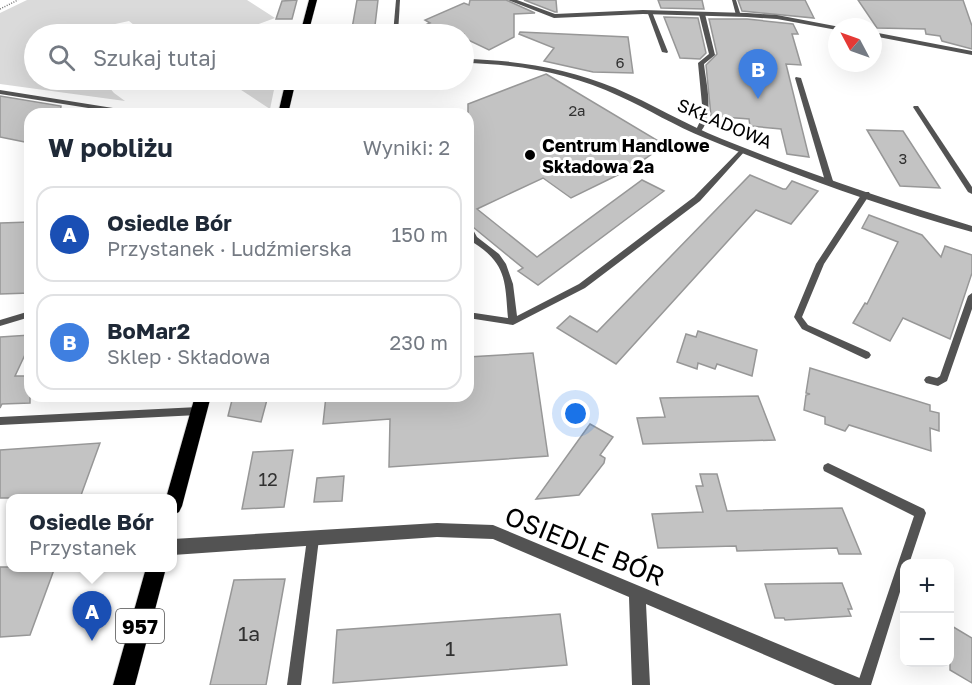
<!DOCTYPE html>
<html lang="pl">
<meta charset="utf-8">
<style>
:root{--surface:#fff;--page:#f6f6f7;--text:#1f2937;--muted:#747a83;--line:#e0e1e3;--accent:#000}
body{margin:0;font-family:"Golos Text",sans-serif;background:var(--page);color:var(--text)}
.controls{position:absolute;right:18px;bottom:18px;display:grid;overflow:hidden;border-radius:12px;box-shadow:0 6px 24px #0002}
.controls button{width:54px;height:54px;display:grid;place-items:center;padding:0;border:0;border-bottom:2px solid var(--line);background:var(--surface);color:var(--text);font:30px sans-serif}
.compass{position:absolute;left:828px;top:18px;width:54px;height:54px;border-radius:50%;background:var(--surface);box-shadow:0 6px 24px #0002;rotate:311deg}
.you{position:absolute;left:576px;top:414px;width:21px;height:21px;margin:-15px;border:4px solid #fff;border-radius:50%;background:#1a73e8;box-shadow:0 0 0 9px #1a73e833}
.badge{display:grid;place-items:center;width:39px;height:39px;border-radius:50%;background:var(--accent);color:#fff;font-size:20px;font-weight:700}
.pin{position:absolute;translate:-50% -50px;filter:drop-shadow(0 2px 3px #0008)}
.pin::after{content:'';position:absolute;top:32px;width:21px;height:18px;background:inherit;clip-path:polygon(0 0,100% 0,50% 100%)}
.popup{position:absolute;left:6px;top:494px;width:171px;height:78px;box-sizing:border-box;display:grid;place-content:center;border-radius:12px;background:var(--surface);filter:drop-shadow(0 2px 4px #0005);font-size:20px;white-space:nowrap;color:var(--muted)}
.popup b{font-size:22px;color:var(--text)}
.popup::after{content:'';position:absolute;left:50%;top:100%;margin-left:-12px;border:12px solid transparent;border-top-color:var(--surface)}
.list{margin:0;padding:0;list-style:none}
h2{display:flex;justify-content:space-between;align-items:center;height:78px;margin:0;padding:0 24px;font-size:26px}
h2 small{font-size:20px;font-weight:400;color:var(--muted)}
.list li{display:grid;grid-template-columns:39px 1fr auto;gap:18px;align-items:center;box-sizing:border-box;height:96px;margin:0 12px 12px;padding:0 12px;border:2px solid var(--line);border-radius:18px}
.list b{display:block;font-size:22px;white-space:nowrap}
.list p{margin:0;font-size:20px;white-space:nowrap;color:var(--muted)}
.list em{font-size:20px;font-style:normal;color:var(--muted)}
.icon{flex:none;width:33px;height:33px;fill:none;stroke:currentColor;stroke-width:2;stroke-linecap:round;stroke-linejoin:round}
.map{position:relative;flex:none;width:972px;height:685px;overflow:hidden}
.search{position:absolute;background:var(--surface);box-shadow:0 6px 24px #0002;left:24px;top:24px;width:450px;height:66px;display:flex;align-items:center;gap:15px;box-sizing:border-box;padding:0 21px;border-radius:33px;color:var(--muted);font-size:22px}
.panel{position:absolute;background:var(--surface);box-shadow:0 6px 24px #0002;left:24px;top:108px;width:450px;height:294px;border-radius:18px}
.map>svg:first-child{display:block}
.green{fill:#dadada}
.building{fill:#c3c3c3;stroke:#979797;stroke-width:1.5}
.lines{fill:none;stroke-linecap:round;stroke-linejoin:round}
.primary-casing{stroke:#dbdbdb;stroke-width:1}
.path{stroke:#757575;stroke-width:1.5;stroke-dasharray:1 1.5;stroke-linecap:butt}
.lane{fill:#535353;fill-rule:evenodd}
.street{fill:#535353;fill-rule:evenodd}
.primary{fill:#000;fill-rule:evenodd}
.poi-dot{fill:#000;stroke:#fff;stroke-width:2}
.labels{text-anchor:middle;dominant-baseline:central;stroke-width:6;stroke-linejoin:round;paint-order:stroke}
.far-number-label{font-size:15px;fill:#313131}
.far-street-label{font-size:18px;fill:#000;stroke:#fff}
.far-poi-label{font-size:18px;font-weight:bold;fill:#000;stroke:#fff;text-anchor:start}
.number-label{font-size:18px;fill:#313131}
.shield{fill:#fff;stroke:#4c4c4c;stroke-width:1.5}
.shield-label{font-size:20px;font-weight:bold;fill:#000}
.near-number-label{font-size:21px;fill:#313131}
.near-street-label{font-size:26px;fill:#000;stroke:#fff}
</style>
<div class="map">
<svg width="972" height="685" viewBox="0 0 972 685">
<rect width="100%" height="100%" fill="#fff"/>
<g class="green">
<polygon points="27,0 247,0 275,18 231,34 145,34 129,21 69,34 34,34 34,80 103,80 114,93 125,101 0,84 0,13"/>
<polygon points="226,80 276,80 270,109"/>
</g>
<g class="building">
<polygon points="297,0 292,19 276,19 282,1"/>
<polygon points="357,0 378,0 374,34 351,34"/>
<polygon points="470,0 506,0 535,13 514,14 514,37 489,50 464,38 464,34 404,34 430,23 425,20 464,3 469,5"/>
<polygon points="524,0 556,0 557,12 555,12"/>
<polygon points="658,0 702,0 704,9 661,8"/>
<polygon points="738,0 805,0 814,18 742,11"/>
<polygon points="858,0 963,0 972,26 972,49 942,41 940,36 926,34 925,29 877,28"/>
<polygon points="664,17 698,18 706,53 700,59 680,58"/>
<polygon points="709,19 747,19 793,24 798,34 792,34 801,65 786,64 809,157 787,154 781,129 750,126 749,119 711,116 706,65 717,54"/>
<polygon points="520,32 628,37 633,73 593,72 544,61 554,48 519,34"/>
<polygon points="546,74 665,145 630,169 571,198 543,178 477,209 537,257 642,180 664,191 538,285 518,271 523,268 468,223 468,104"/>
<polygon points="0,96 61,106 60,114 30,114 30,143 0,137"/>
<polygon points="867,130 903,131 940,188 900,186"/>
<polygon points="750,175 783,189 786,189 792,181 818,191 791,224 756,210 616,364 557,328 570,316 597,332"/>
<polygon points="869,215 922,235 941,257 945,246 972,255 972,273 950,339 903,318 890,341 853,323 865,303 867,304 898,242 862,228"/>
<polygon points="30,222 30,293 0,294 0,223"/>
<polygon points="698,331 757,350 752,376 717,364 715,369 698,363 697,369 677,362 686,334 696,337"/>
<polygon points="30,335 30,344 15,376 30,376 30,403 2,404 0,408 0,337"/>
<polygon points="533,353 548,456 389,467 390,419 323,424 326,396 468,396 468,357"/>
<polygon points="810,368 930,405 930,411 939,413 939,431 930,428 931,451 849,425 845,431 825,424 825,417 804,410 806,395 810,394 806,393"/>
<polygon points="233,396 268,396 261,422 228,416"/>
<polygon points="758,396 775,440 643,444 637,418 665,417 660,398"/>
<polygon points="590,424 613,437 600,455 605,458 604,463 579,495 536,499"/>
<polygon points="100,443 80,498 0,498 0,450"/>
<polygon points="293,450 284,507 242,509 253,452"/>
<polygon points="700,474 717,474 727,511 842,508 861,554 839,554 837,548 737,551 736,546 658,548 652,514 703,512 696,486 703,486"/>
<polygon points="344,476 342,501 314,502 317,478"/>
<polygon points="0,567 55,567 30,635 0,637"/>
<polygon points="285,579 266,685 210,685 234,580"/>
<polygon points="842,583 852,609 848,609 851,616 785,620 784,618 775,618 765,584"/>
<polygon points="560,614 567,665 333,683 337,630"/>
<polygon points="950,625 972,638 972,683 950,670"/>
</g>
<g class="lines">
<defs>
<g id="primary">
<polygon points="309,0 317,0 308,34 300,34"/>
<polygon points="286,80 296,80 288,114 278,114"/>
<polygon points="195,396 211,396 182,506 179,512 173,515 173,498 166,498"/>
<polygon points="146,568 166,568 135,685 113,685"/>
</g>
</defs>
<use href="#primary" class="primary-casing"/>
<polyline class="path" points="0,9 18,0"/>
<g class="lane">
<polygon points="396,0 400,0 398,34 393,34"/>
<polygon points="732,0 736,0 741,16 736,15"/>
<polygon points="647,11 652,12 668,52 667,53 662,52"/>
<path d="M702,12L705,14L715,55L704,64C706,84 716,120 698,134L695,132L703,115L698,63L709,54L699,14Z"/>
<polygon points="796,77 801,78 833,181 832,183 826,183 825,181 795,78"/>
<polygon points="0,90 138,112 141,114 126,114 0,94"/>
<polygon points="914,106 918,106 972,187 972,194 968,192 913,107"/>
<path d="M743,148L745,149V151L700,201L585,288L513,325L468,318V312L508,318C505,282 507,264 474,243L468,246V239L470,238L468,235V225L471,226L477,237L499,254L506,264L513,284L517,316L579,284L694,197L741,149Z"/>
<polygon points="863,192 869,192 870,194 824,264 802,317 808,325 869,352 871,355 869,358 866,359 802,329 794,317 816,264"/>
<polygon points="972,293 972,309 947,381 938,386 926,383 924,380 926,377 929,376 937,378 940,376 968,296"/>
<polygon points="30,311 30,317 0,326 0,320"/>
<polygon points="198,407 201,408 203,411 201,414 198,415 0,425 0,417"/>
<polygon points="828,463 924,509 926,513 909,564 904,564 904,579 871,685 857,685 914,516 824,471 823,468 824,465"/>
<polygon points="313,533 317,535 319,539 301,685 287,685 307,539 309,535"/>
</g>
<g class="street">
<polygon points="508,0 517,0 555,14 643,10 747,13 777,15 840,27 837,27 837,30 777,19 747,17 643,14 554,18"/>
<polygon points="873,32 972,51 972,55 873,36"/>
<path d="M464,59C516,60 567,68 615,88C652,104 685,124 722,139C804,172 888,200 972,226V232C882,207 792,174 705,138C675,126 648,109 619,96C570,73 518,64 464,63Z"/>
<polygon points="437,523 493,525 862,679 865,685 835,685 646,604 650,685 632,685 629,597 493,539 437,537 173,555 173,539"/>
</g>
<use href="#primary" class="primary"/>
</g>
<circle class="poi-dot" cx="530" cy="155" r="6"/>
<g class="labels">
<g class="far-number-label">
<text x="620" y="62">6</text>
<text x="577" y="110">2a</text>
<text x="903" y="158">3</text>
</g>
<g class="far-street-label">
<text transform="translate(725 123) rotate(23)">SKŁADOWA</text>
</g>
<g class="far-poi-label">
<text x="542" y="145">Centrum Handlowe<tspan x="542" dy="21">Składowa 2a</tspan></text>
</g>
<g class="number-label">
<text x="268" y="479">12</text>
</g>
<rect class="shield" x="116" y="609" width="48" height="34" rx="4.5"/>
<g class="shield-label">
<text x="140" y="626">957</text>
</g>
<g class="near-number-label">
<text x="249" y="633">1a</text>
<text x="450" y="648">1</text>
</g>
<g class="near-street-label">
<text transform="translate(585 546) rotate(22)">OSIEDLE BÓR</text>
</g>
</g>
</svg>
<div class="controls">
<button>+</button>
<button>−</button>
</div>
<svg class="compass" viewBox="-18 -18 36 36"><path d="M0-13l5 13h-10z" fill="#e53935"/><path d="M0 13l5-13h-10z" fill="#747a83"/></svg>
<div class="you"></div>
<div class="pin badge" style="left:92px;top:641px;background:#1a4fb4">A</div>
<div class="popup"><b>Osiedle Bór</b>Przystanek</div>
<div class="pin badge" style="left:758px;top:99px;background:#3f7fe0">B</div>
<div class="search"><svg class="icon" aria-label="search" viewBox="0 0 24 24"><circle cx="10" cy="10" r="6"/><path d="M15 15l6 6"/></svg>Szukaj tutaj</div>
<section class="panel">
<h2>W pobliżu<small>Wyniki: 2</small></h2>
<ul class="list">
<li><span class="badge" style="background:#1a4fb4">A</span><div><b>Osiedle Bór</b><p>Przystanek · Ludźmierska</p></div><em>150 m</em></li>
<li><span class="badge" style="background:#3f7fe0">B</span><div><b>BoMar2</b><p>Sklep · Składowa</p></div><em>230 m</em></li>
</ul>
</section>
</div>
